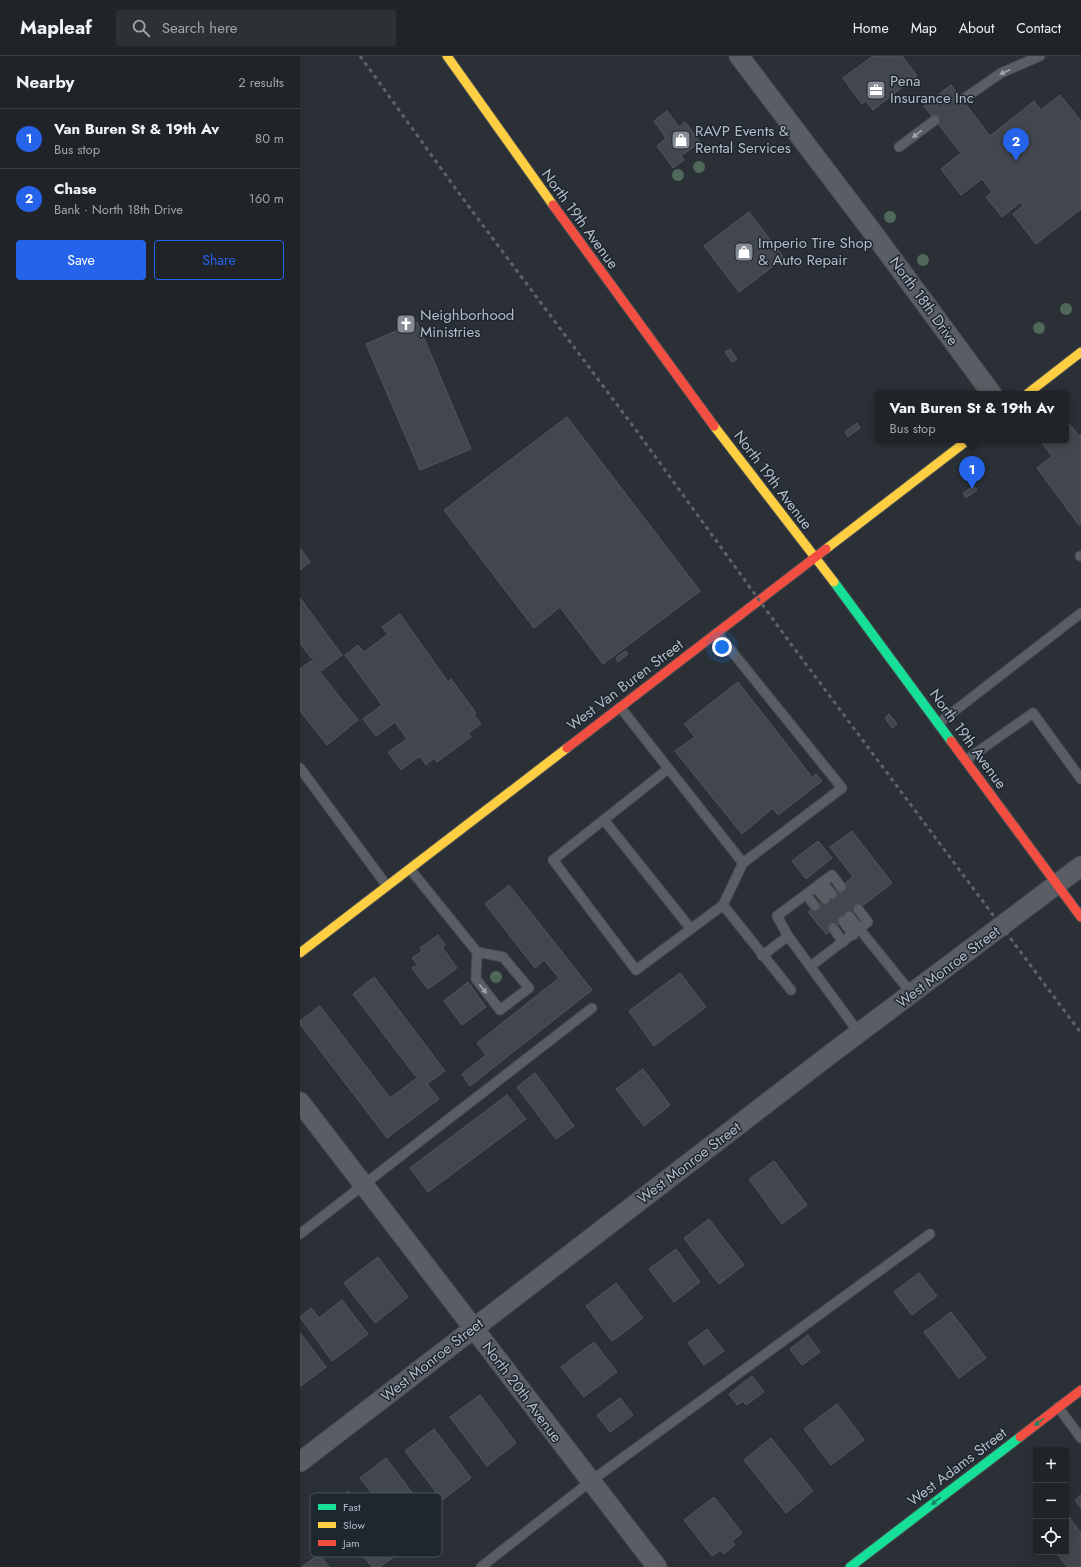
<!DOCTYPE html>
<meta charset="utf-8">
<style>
:root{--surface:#202428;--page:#2d3034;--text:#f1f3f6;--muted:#a2a4a8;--line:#3d4145;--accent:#2563eb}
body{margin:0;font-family:Jost,sans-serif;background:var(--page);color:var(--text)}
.controls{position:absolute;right:12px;bottom:12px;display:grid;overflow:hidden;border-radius:4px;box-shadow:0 4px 16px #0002}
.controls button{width:36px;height:36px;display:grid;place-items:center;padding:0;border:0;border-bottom:1px solid var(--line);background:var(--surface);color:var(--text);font:20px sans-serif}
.you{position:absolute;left:422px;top:591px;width:14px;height:14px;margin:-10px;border:3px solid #fff;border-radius:50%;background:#1a73e8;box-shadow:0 0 0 6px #1a73e833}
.badge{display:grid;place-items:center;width:26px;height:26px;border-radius:50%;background:var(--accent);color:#fff;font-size:13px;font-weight:700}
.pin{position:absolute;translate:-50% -33px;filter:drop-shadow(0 1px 2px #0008)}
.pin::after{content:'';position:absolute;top:21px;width:14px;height:12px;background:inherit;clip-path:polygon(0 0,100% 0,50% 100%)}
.popup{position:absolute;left:575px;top:335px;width:194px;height:52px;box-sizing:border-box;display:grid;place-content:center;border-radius:4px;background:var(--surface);filter:drop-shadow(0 1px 3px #0005);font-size:13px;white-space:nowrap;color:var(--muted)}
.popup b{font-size:15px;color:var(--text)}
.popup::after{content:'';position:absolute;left:50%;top:100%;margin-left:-8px;border:8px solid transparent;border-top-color:var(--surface)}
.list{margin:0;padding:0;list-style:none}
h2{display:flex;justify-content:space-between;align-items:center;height:52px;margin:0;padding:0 16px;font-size:17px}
h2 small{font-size:13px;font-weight:400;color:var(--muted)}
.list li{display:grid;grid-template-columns:26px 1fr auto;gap:12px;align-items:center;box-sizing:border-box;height:60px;padding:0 16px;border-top:1px solid var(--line)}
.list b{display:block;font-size:15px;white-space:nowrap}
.list p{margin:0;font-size:13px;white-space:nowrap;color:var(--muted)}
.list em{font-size:13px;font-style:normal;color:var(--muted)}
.actions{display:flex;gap:8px;padding:12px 16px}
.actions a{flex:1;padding:9px 0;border:1px solid var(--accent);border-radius:4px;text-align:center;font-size:14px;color:var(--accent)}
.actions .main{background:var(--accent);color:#fff}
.icon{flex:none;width:22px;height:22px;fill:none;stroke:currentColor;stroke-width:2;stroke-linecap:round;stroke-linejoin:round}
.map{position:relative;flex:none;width:781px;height:1511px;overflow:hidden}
header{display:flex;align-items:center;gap:24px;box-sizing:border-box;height:56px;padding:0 20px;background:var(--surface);border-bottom:1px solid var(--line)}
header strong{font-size:19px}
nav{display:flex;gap:22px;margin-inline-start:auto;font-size:14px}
.search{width:280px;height:36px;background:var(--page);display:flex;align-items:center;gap:10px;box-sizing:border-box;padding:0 14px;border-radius:4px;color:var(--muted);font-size:15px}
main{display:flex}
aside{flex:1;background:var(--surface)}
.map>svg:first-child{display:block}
.building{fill:#42474d;stroke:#52575d}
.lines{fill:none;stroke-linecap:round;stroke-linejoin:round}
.lane-casing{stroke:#484c51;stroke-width:11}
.street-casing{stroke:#484c51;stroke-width:21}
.fast-casing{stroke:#484c51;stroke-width:11}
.slow-casing{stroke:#484c51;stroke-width:11}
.jam-casing{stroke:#484c51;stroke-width:11}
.lane{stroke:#5a5e64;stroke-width:9}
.street{stroke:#5a5e64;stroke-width:19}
.fast{stroke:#16e098;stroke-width:9}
.slow{stroke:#ffcf43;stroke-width:9}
.jam{stroke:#f24e42;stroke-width:9}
.rail{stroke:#5e6268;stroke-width:3;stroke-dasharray:4 4;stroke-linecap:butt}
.tree{fill:#4f685a}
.oneway{fill:#9ea4ae}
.oneway2{fill:#1a8364}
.labels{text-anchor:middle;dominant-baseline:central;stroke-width:3;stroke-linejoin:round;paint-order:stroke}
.poi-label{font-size:15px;fill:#b4bcc7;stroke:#1e2630;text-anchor:start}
.street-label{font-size:15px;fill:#b4bcc7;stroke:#1e2630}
.key{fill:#1e2630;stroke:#4b535d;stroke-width:1}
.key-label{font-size:11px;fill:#b4bcc7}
</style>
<header>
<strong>Mapleaf</strong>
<div class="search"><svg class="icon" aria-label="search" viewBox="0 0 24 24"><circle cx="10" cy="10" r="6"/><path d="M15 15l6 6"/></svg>Search here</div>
<nav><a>Home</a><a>Map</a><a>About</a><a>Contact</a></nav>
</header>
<main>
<aside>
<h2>Nearby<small>2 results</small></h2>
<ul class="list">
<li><span class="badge">1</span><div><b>Van Buren St &amp; 19th Av</b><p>Bus stop</p></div><em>80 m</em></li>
<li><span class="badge">2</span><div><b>Chase</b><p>Bank · North 18th Drive</p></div><em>160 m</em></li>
</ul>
<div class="actions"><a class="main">Save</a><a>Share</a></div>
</aside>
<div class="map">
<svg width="781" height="1511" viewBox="0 0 781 1511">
<rect width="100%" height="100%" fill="#2a3036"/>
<g class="building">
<polygon points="573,0 602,0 617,20 573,54 566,45 562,48 543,22"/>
<polygon points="651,29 690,80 734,45 741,54 760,39 781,65 781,153 736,188 713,158 723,149 721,146 702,161 686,141 692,136 682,123 661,139 641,113 661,97 624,50"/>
<polygon points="367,55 379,71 385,66 400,86 381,100 384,104 373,112 357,90 366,82 354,65"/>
<polygon points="449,156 484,202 439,236 404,190"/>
<polygon points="117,266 171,393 120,414 66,288"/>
<polygon points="430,293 437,303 432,306 425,296"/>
<polygon points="267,361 400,535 303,608 260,551 234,572 144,454"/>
<polygon points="766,364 779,380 781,378 781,467 779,469 737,412 752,400 740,384 766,384"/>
<polygon points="557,367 560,372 548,381 545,376"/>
<polygon points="674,430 677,434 666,442 663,437"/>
<polygon points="0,492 10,506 0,514"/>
<polygon points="0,542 42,599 21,615 0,587"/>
<polygon points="100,558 148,626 151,623 176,657 174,659 181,668 168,677 171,681 137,706 134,702 126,709 120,700 101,714 88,696 107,683 95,666 76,680 63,663 82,649 45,599 58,589 64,596 88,578 82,571"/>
<polygon points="325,595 328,598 318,606 316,602"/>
<polygon points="11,605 58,664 27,689 0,655 0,613"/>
<polygon points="438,626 512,721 516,718 522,725 478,759 473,752 442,778 375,695 395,681 384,668"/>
<polygon points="589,658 597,668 592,672 585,662"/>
<polygon points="552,775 592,827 526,878 508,856 553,821 530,791"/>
<polygon points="518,785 532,802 506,823 492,805"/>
<polygon points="209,829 292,934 170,1030 162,1018 186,999 177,987 259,922 244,904 235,912 185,848"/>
<polygon points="138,879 145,889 142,891 157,912 128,933 112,912 118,909 112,902 122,895 120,892"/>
<polygon points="380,917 406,951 354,990 329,955"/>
<polygon points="74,921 145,1015 127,1028 139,1043 87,1082 0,968 0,965 20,950 90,1042 117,1022 53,938"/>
<polygon points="168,926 186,951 162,969 144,945"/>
<polygon points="343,1013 370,1049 344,1070 316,1033"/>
<polygon points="235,1017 274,1070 256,1083 217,1031"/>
<polygon points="207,1039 226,1063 128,1136 110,1112"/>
<polygon points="474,1105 507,1149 482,1168 449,1123"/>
<polygon points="409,1163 444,1209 419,1228 384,1182"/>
<polygon points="376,1193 400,1226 374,1246 349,1213"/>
<polygon points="78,1201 108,1241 75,1267 44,1227"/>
<polygon points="619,1217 637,1240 612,1259 594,1236"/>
<polygon points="316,1227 343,1262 312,1285 286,1250"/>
<polygon points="42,1244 68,1278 32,1305 0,1261 11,1252 19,1262"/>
<polygon points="651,1256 686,1302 659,1322 624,1276"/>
<polygon points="407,1273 424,1295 404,1309 388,1287"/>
<polygon points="0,1277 26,1311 1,1330 0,1329"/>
<polygon points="508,1279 520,1296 502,1309 490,1293"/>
<polygon points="294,1286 317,1316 284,1341 261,1311"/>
<polygon points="452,1320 464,1336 446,1349 443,1345 437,1349 429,1338"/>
<polygon points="180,1339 216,1387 187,1410 150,1361"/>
<polygon points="320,1342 333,1359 310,1376 297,1359"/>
<polygon points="537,1348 564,1384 531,1409 504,1373"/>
<polygon points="134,1373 171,1422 142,1444 105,1395"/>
<polygon points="471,1382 513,1435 486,1457 444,1404"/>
<polygon points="86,1402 123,1451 97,1470 60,1422"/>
<polygon points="48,1435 71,1465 41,1488 18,1458"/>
<polygon points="781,1439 781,1452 775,1444"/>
<polygon points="414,1441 442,1477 432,1485 435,1489 424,1498 421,1494 412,1500 384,1464"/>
<polygon points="766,1457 781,1477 781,1511 767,1511 756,1496 766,1496"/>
<polygon points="82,1482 95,1500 80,1511 72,1511 61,1497"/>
<polygon points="19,1498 29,1511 2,1511"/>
</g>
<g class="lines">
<defs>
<g id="lane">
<polyline points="662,44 701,17 740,0"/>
<polyline points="599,91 635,64"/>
<polyline points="780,500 781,500"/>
<polyline points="320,651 443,807 542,732 417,577"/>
<polyline points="639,667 781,557"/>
<polyline points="666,704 733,657 781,723"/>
<polyline points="0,712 87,830"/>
<polyline points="368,713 253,804 336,914 423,849 443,807"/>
<polyline points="304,764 391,873"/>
<polyline points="110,813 177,896 203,901 229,932 200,954 176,923 177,896"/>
<polyline points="522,826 532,838"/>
<polyline points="541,831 532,819 477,860 488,880 559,977"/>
<polyline points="516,832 525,843"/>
<polyline points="506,839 515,850"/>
<polyline points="423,849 491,934"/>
<polyline points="549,860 612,938"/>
<polyline points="543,865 553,879"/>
<polyline points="533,872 543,886"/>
<polyline points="462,900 488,880"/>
<polyline points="511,910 568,866 558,853"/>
<polyline points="0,1178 292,952"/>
<polyline points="758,1351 781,1382"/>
<polyline points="181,1511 291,1425 630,1178"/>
</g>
<g id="street">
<polyline points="439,0 571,174 692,338"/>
<polyline points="0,1046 357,1511"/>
<polyline points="0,1406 532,997 781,810"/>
</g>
<g id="fast">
<polyline points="534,526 651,685"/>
<polyline points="550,1511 720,1381"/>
</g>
<g id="slow">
<polyline points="147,0 253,149"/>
<polyline points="727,338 781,296"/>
<polyline points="414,370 534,526"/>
<polyline points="526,493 668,384"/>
<polyline points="0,897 267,692"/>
</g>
<g id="jam">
<polyline points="253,149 414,370"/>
<polyline points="651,685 781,861"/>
<polyline points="267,692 526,493"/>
<polyline points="720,1381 781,1334"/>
</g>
</defs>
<use href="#lane" class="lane-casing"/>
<use href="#street" class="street-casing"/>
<use href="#fast" class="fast-casing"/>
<use href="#slow" class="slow-casing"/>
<use href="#jam" class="jam-casing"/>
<use href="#lane" class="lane"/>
<use href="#street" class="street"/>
<use href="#fast" class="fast"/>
<use href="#slow" class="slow"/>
<use href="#jam" class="jam"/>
<polyline class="rail" points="60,0 161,140 336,374 488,584 781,977"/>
</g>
<g class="tree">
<circle cx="399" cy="111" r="6"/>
<circle cx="378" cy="119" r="6"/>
<circle cx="590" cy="161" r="6"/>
<circle cx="623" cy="204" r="6"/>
<circle cx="766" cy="253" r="6"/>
<circle cx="739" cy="272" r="6"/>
<circle cx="196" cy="921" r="6"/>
</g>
<defs><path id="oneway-solid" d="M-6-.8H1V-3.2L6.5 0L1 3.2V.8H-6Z"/></defs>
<g class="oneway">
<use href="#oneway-solid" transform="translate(705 16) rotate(155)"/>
<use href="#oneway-solid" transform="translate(617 78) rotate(143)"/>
<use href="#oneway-solid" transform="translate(183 933) rotate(51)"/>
</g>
<g class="oneway2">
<use href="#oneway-solid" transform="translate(739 1366) rotate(143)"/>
<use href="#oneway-solid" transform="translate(636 1445) rotate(143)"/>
</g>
<defs>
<symbol id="office-square" viewBox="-11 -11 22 22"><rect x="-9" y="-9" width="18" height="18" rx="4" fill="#848b94" stroke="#1e2630"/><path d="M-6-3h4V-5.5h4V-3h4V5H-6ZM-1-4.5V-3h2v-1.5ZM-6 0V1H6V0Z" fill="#fff"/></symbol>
<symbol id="shop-square" viewBox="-11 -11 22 22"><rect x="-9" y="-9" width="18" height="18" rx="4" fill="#848b94" stroke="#1e2630"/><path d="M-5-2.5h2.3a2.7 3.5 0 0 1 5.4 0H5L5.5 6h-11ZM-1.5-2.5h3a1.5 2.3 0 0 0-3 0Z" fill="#fff"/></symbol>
<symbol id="church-square" viewBox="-11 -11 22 22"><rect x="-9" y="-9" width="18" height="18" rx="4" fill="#848b94" stroke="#1e2630"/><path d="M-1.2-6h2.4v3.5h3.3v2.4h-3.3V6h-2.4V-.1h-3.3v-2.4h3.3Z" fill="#fff"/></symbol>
</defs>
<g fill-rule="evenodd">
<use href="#office-square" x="565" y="23" width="22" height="22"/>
<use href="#shop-square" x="370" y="73" width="22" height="22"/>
<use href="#shop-square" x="433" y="185" width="22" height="22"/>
<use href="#church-square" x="95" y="257" width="22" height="22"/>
</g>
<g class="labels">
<g class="poi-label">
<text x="590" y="25">Pena<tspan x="590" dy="17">Insurance Inc</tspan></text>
<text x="395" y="75">RAVP Events &amp;<tspan x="395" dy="17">Rental Services</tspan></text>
<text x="458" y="187">Imperio Tire Shop<tspan x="458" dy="17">&amp; Auto Repair</tspan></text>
<text x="120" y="259">Neighborhood<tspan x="120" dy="17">Ministries</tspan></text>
</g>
<g class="street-label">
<text transform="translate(280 163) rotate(54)">North 19th Avenue</text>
<text transform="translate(624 245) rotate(54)">North 18th Drive</text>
<text transform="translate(473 424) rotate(53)">North 19th Avenue</text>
<text transform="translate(325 629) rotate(-37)">West Van Buren Street</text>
<text transform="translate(668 683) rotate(54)">North 19th Avenue</text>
<text transform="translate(648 911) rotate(-37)">West Monroe Street</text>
<text transform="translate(389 1107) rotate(-37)">West Monroe Street</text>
<text transform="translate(132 1304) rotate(-38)">West Monroe Street</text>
<text transform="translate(222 1336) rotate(53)">North 20th Avenue</text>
<text transform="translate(657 1411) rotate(-37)">West Adams Street</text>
</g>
</g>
<rect x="10" y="1437" width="132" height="64" rx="6" class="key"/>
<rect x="18" y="1448" width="18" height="6" fill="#16e098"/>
<rect x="18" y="1466" width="18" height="6" fill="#ffcf43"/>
<rect x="18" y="1484" width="18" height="6" fill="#f24e42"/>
<g class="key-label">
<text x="43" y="1455">Fast</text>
<text x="43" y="1473">Slow</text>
<text x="43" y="1491">Jam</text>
</g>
</svg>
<div class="controls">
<button>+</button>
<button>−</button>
<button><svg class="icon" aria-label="locate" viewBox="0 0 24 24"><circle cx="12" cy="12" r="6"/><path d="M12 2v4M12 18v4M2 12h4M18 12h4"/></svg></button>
</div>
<div class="you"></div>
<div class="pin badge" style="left:672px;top:433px">1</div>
<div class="popup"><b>Van Buren St &amp; 19th Av</b>Bus stop</div>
<div class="pin badge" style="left:716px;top:105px">2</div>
</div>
</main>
